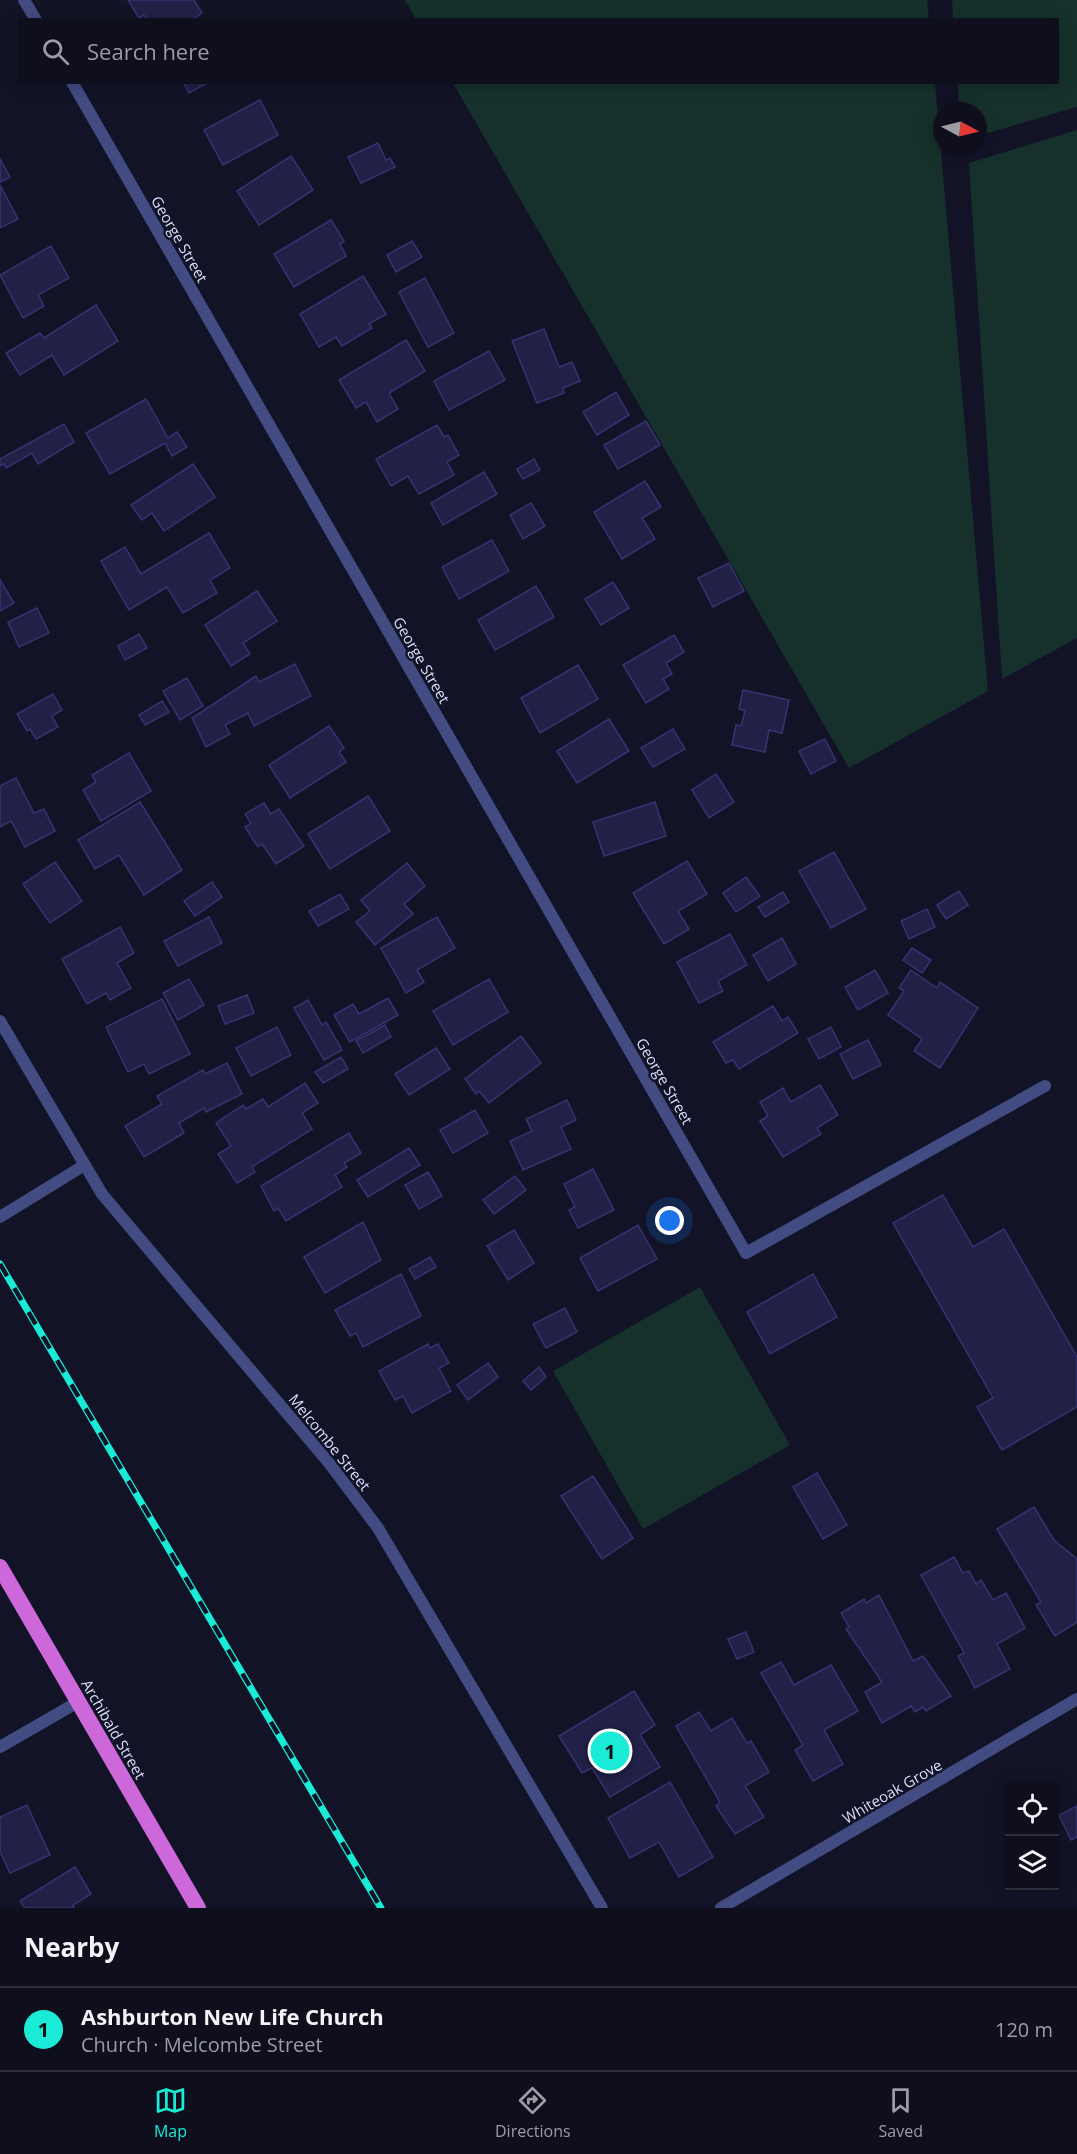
<!DOCTYPE html>
<meta charset="utf-8">
<style>
:root{--surface:#0e0e1d;--page:#1c1c2a;--text:#f1f3f6;--muted:#9b9ca4;--line:#2e2e3b;--accent:#19ebd7}
body{margin:0;font-family:"Open Sans",sans-serif;background:var(--page);color:var(--text)}
.controls{position:absolute;right:18px;bottom:18px;display:grid;overflow:hidden;border-radius:0px;box-shadow:0 3px 15px #0003}
.controls button{width:54px;height:54px;display:grid;place-items:center;padding:0;border:0;border-bottom:2px solid var(--line);background:var(--surface);color:var(--text);font:30px sans-serif}
.compass{position:absolute;left:933px;top:102px;width:54px;height:54px;border-radius:50%;background:var(--surface);box-shadow:0 3px 15px #0003;rotate:97deg}
.you{position:absolute;left:670px;top:1221px;width:21px;height:21px;margin:-15px;border:4px solid #fff;border-radius:50%;background:#1a73e8;box-shadow:0 0 0 9px #1a73e833}
.badge{display:grid;place-items:center;width:39px;height:39px;border-radius:50%;background:var(--accent);color:#111;font-size:20px;font-weight:700}
.pin{position:absolute;translate:-50% -50%;border:3px solid #fff;box-shadow:0 2px 6px #0006}
.list{margin:0;padding:0;list-style:none}
h2{display:flex;justify-content:space-between;align-items:center;height:78px;margin:0;padding:0 24px;font-size:26px}
h2 small{font-size:20px;font-weight:400;color:var(--muted)}
.list li{display:grid;grid-template-columns:39px 1fr auto;gap:18px;align-items:center;box-sizing:border-box;height:84px;padding:0 24px;border-top:2px solid var(--line)}
.list b{display:block;font-size:22px;white-space:nowrap}
.list p{margin:0;font-size:20px;white-space:nowrap;color:var(--muted)}
.list em{font-size:20px;font-style:normal;color:var(--muted)}
.icon{flex:none;width:33px;height:33px;fill:none;stroke:currentColor;stroke-width:2;stroke-linecap:round;stroke-linejoin:round}
.map{position:relative;flex:none;width:1077px;height:1908px;overflow:hidden}
.search{position:absolute;background:var(--surface);box-shadow:0 3px 15px #0003;left:18px;right:18px;top:18px;height:66px;display:flex;align-items:center;gap:15px;box-sizing:border-box;padding:0 21px;border-radius:0px;color:var(--muted);font-size:22px}
.sheet{height:162px;background:var(--surface)}
nav{display:flex;justify-content:space-around;align-items:center;box-sizing:border-box;height:84px;border-top:2px solid var(--line);background:var(--surface);font-size:16px;color:var(--muted)}
nav a{display:grid;justify-items:center;gap:3px}
nav .on{color:var(--accent)}
.map>svg:first-child{display:block}
.green{fill:#16312b}
.building{fill:#212047;stroke:#353471;stroke-width:1.5}
.lines{fill:none;stroke-linecap:round;stroke-linejoin:round}
.service{stroke:#424c82;stroke-width:12}
.minor{stroke:#424c82;stroke-width:12}
.trunk{stroke:#cc68da;stroke-width:16}
.rail-casing{stroke:#19ebd7;stroke-width:7}
.rail{stroke:#121327;stroke-width:4.5;stroke-dasharray:14;stroke-linecap:butt}
.labels{text-anchor:middle;dominant-baseline:central;stroke-width:5;stroke-linejoin:round;paint-order:stroke}
.street-label{font-size:15px;fill:#dcdffc;stroke:#121327}
</style>
<div class="map">
<svg width="1077" height="1908" viewBox="0 0 1077 1908">
<rect width="100%" height="100%" fill="#121327"/>
<g class="green">
<polygon points="405,0 927,0 929,19 416,20"/>
<polygon points="952,0 1077,0 1077,107 978,136 978,111 959,111 958,83 1058,82 1058,20 953,19"/>
<polygon points="453,83 935,83 988,691 849,768"/>
<polygon points="1077,130 1077,638 1002,679 969,163"/>
<polygon points="700,1287 790,1445 643,1529 553,1371"/>
</g>
<g class="building">
<polygon points="128,0 194,0 202,13 192,20 147,20 144,15 139,18"/>
<polygon points="183,82 209,82 189,93"/>
<polygon points="260,100 278,135 223,165 204,130"/>
<polygon points="378,143 386,160 390,158 395,167 361,183 348,157"/>
<polygon points="291,156 313,190 259,225 237,191"/>
<polygon points="0,159 10,177 0,182"/>
<polygon points="0,185 18,219 0,228"/>
<polygon points="331,220 344,241 340,244 346,256 294,287 274,254"/>
<polygon points="412,241 422,257 396,272 387,255"/>
<polygon points="51,246 69,278 38,295 44,306 23,318 0,275"/>
<polygon points="363,276 386,314 369,324 372,328 342,346 336,337 319,347 300,314"/>
<polygon points="425,278 454,333 428,347 399,292"/>
<polygon points="96,305 118,341 64,375 52,355 20,375 6,353 40,333 44,338"/>
<polygon points="544,329 559,367 572,362 580,381 563,388 564,393 537,403 512,341"/>
<polygon points="406,340 425,371 389,393 398,409 377,422 366,402 356,408 339,380"/>
<polygon points="489,351 505,380 449,410 434,381"/>
<polygon points="616,392 629,415 597,435 583,412"/>
<polygon points="146,399 168,438 177,432 187,447 172,456 165,443 110,474 86,433"/>
<polygon points="646,421 660,445 618,469 604,445"/>
<polygon points="64,424 74,442 38,464 32,453 6,468 4,464 0,466 0,459"/>
<polygon points="437,425 444,437 448,435 459,455 447,462 454,475 419,494 408,476 391,486 376,459"/>
<polygon points="534,459 540,470 523,479 517,469"/>
<polygon points="193,464 215,497 164,531 152,513 142,520 131,505"/>
<polygon points="484,472 497,494 443,525 431,503"/>
<polygon points="645,481 661,507 642,518 655,539 622,559 594,512"/>
<polygon points="531,503 545,526 523,539 510,515"/>
<polygon points="209,533 230,568 210,580 217,593 183,613 167,587 129,610 101,561 125,547 141,574"/>
<polygon points="492,540 509,571 459,599 442,567"/>
<polygon points="729,563 744,591 713,607 698,578"/>
<polygon points="0,580 14,603 0,611"/>
<polygon points="613,582 629,608 601,625 585,599"/>
<polygon points="536,586 554,617 495,650 478,620"/>
<polygon points="257,591 277,621 243,643 250,654 231,666 205,625"/>
<polygon points="37,608 49,633 19,647 8,622"/>
<polygon points="139,634 147,648 125,660 118,646"/>
<polygon points="674,635 684,652 666,663 672,674 663,679 669,689 646,703 623,665"/>
<polygon points="295,664 311,696 254,726 248,713 225,725 230,734 206,747 192,718 256,676 259,682"/>
<polygon points="578,665 598,699 540,733 521,698"/>
<polygon points="187,678 203,706 180,720 163,691"/>
<polygon points="743,690 789,700 782,733 769,730 765,752 732,745 736,725 741,726 745,711 739,709"/>
<polygon points="53,694 62,710 52,716 58,727 36,739 30,729 27,731 17,714"/>
<polygon points="162,701 169,712 145,725 139,715"/>
<polygon points="609,719 629,751 577,783 557,751"/>
<polygon points="329,726 344,748 339,752 346,762 290,798 269,765"/>
<polygon points="673,729 685,749 653,767 641,748"/>
<polygon points="825,739 836,761 811,774 799,751"/>
<polygon points="129,753 151,791 101,821 83,790 96,782 92,775"/>
<polygon points="716,774 734,802 709,818 692,790"/>
<polygon points="16,778 34,813 44,809 55,831 25,847 11,821 0,827 0,786"/>
<polygon points="368,796 390,831 330,869 308,834"/>
<polygon points="140,802 182,870 144,895 119,855 95,869 78,840"/>
<polygon points="655,802 666,836 604,856 593,822"/>
<polygon points="264,803 271,814 279,809 304,846 276,864 262,844 258,847 245,827 251,823 245,814"/>
<polygon points="834,852 866,909 831,928 799,871"/>
<polygon points="687,861 707,894 678,911 689,929 664,944 633,893"/>
<polygon points="55,862 82,901 50,923 23,884"/>
<polygon points="407,863 425,886 404,904 413,914 375,945 356,922 370,911 361,900"/>
<polygon points="746,877 760,896 736,912 723,893"/>
<polygon points="212,882 222,897 195,916 184,901"/>
<polygon points="959,891 968,905 946,919 937,905"/>
<polygon points="783,892 789,902 765,917 758,907"/>
<polygon points="340,894 349,909 318,926 309,911"/>
<polygon points="927,909 935,927 909,939 901,921"/>
<polygon points="209,917 222,943 178,966 164,941"/>
<polygon points="437,917 455,948 417,970 424,982 406,993 381,948"/>
<polygon points="120,927 134,953 117,963 131,988 110,1000 106,993 87,1004 62,959"/>
<polygon points="730,934 747,965 718,981 723,991 699,1003 677,962"/>
<polygon points="782,938 796,964 768,981 753,955"/>
<polygon points="912,948 931,960 922,973 903,960"/>
<polygon points="875,970 888,993 858,1010 845,987"/>
<polygon points="911,970 937,988 940,982 978,1008 940,1068 914,1051 922,1039 888,1015 904,991 899,988"/>
<polygon points="189,979 204,1005 178,1020 163,993"/>
<polygon points="489,979 508,1012 453,1045 433,1011"/>
<polygon points="247,995 254,1013 225,1024 218,1006"/>
<polygon points="388,998 398,1015 350,1042 334,1015 353,1004 359,1014"/>
<polygon points="162,999 190,1054 149,1074 144,1064 128,1072 106,1027"/>
<polygon points="308,1000 322,1025 326,1022 342,1050 324,1060 294,1008"/>
<polygon points="773,1006 782,1021 788,1017 798,1033 739,1069 733,1060 726,1063 713,1042"/>
<polygon points="385,1025 391,1037 363,1053 356,1041"/>
<polygon points="277,1027 291,1055 251,1076 236,1048"/>
<polygon points="831,1027 841,1047 819,1059 808,1039"/>
<polygon points="521,1036 541,1063 489,1103 479,1091 476,1094 465,1079"/>
<polygon points="868,1040 881,1065 853,1079 840,1054"/>
<polygon points="436,1048 450,1069 409,1095 395,1074"/>
<polygon points="341,1057 348,1069 323,1083 315,1072"/>
<polygon points="227,1063 242,1094 206,1112 204,1108 179,1123 184,1133 144,1157 125,1126 162,1104 157,1096 203,1070 205,1074"/>
<polygon points="305,1083 318,1103 302,1113 312,1129 252,1167 255,1172 237,1183 218,1154 231,1146 216,1123 243,1105 246,1109 263,1099 268,1107"/>
<polygon points="820,1085 838,1115 817,1128 821,1134 783,1157 760,1121 768,1116 760,1102 783,1088 791,1102"/>
<polygon points="567,1100 576,1120 561,1127 571,1149 523,1170 510,1141 532,1131 526,1119"/>
<polygon points="475,1110 488,1133 453,1153 440,1130"/>
<polygon points="349,1133 361,1153 344,1163 347,1167 335,1175 342,1187 286,1221 278,1208 274,1211 261,1186"/>
<polygon points="409,1148 420,1165 368,1197 357,1180"/>
<polygon points="593,1169 614,1210 578,1228 569,1210 575,1207 564,1184"/>
<polygon points="428,1172 442,1196 419,1209 405,1185"/>
<polygon points="515,1176 526,1190 494,1214 483,1200"/>
<polygon points="943,1195 973,1247 1004,1229 1077,1357 1077,1407 1002,1450 977,1407 993,1398 893,1223"/>
<polygon points="363,1222 381,1260 325,1293 304,1257"/>
<polygon points="638,1225 657,1259 598,1291 580,1258"/>
<polygon points="514,1230 534,1263 508,1280 487,1246"/>
<polygon points="430,1257 436,1267 415,1279 409,1269"/>
<polygon points="401,1274 421,1316 363,1347 356,1333 350,1336 335,1310"/>
<polygon points="813,1274 837,1317 770,1354 747,1312"/>
<polygon points="565,1308 577,1332 546,1348 533,1324"/>
<polygon points="428,1344 430,1348 438,1344 449,1363 439,1368 451,1391 412,1413 403,1396 395,1400 379,1371"/>
<polygon points="488,1363 498,1377 468,1400 457,1385"/>
<polygon points="539,1367 546,1377 531,1390 523,1381"/>
<polygon points="817,1473 847,1525 823,1539 793,1487"/>
<polygon points="593,1476 633,1538 602,1559 561,1496"/>
<polygon points="1034,1507 1054,1540 1077,1559 1077,1622 1055,1636 1036,1605 1041,1602 997,1529"/>
<polygon points="954,1557 963,1573 969,1571 976,1584 981,1580 993,1600 1006,1593 1025,1628 997,1644 1010,1669 975,1688 958,1656 964,1653 921,1575"/>
<polygon points="879,1595 913,1661 923,1656 951,1696 926,1711 923,1707 915,1712 911,1706 882,1723 865,1692 882,1682 846,1629 849,1627 841,1613 864,1599 866,1603"/>
<polygon points="746,1632 754,1652 737,1659 728,1639"/>
<polygon points="781,1662 794,1685 831,1665 858,1711 824,1730 843,1764 813,1781 795,1750 803,1745 761,1673"/>
<polygon points="634,1691 655,1725 640,1735 660,1767 610,1797 592,1768 582,1773 559,1736"/>
<polygon points="699,1712 711,1731 732,1718 747,1743 751,1741 769,1772 745,1786 764,1817 735,1834 716,1806 720,1802 676,1726"/>
<polygon points="670,1782 713,1857 679,1877 659,1842 630,1858 608,1818"/>
<polygon points="27,1805 50,1855 10,1873 0,1852 0,1817"/>
<polygon points="1077,1806 1077,1837 1071,1840 1059,1815"/>
<polygon points="75,1867 91,1894 73,1905 74,1908 25,1908 20,1901"/>
</g>
<g class="lines">
<polyline class="service" points="746,1253 1045,1086"/>
<g class="minor">
<polyline points="24,0 36,20"/>
<polyline points="72,82 746,1253"/>
<polyline points="0,1021 102,1194 329,1463 378,1528 602,1908"/>
<polyline points="0,1217 83,1166"/>
<polyline points="0,1747 78,1702"/>
<polyline points="721,1908 1077,1699"/>
</g>
<polyline class="trunk" points="0,1567 198,1908"/>
<defs>
<polyline id="rail" points="0,1264 381,1908"/>
</defs>
<use href="#rail" class="rail-casing"/>
<use href="#rail" class="rail"/>
</g>
<g class="labels">
<g class="street-label">
<text transform="translate(180 239) rotate(60)">George Street</text>
<text transform="translate(422 660) rotate(60)">George Street</text>
<text transform="translate(665 1081) rotate(60)">George Street</text>
<text transform="translate(330 1442) rotate(51)">Melcombe Street</text>
<text transform="translate(114 1729) rotate(60)">Archibald Street</text>
<text transform="translate(892 1791) rotate(-30)">Whiteoak Grove</text>
</g>
</g>
</svg>
<div class="controls">
<button><svg class="icon" aria-label="locate" viewBox="0 0 24 24"><circle cx="12" cy="12" r="6"/><path d="M12 2v4M12 18v4M2 12h4M18 12h4"/></svg></button>
<button><svg class="icon" aria-label="layers" viewBox="0 0 24 24"><path d="M12 4l9 5-9 5-9-5zM3 14l9 5 9-5"/></svg></button>
</div>
<svg class="compass" viewBox="-18 -18 36 36"><path d="M0-13l5 13h-10z" fill="#e53935"/><path d="M0 13l5-13h-10z" fill="#9b9ca4"/></svg>
<div class="you"></div>
<div class="pin badge" style="left:610px;top:1751px">1</div>
<div class="search"><svg class="icon" aria-label="search" viewBox="0 0 24 24"><circle cx="10" cy="10" r="6"/><path d="M15 15l6 6"/></svg>Search here</div>
</div>
<section class="sheet">
<h2>Nearby<small></small></h2>
<ul class="list">
<li><span class="badge">1</span><div><b>Ashburton New Life Church</b><p>Church · Melcombe Street</p></div><em>120 m</em></li>
</ul>
</section>
<nav>
<a class="on"><svg class="icon" aria-label="map" viewBox="0 0 24 24"><path d="M3 6l6-2 6 2 6-2v14l-6 2-6-2-6 2zM9 4v14M15 6v14"/></svg>Map</a>
<a><svg class="icon" aria-label="directions" viewBox="0 0 24 24"><path d="M12 3l9 9-9 9-9-9zM9 14v-3h6M13 9l2 2-2 2"/></svg>Directions</a>
<a><svg class="icon" aria-label="saved" viewBox="0 0 24 24"><path d="M7 4h10v16l-5-4-5 4z"/></svg>Saved</a>
</nav>
